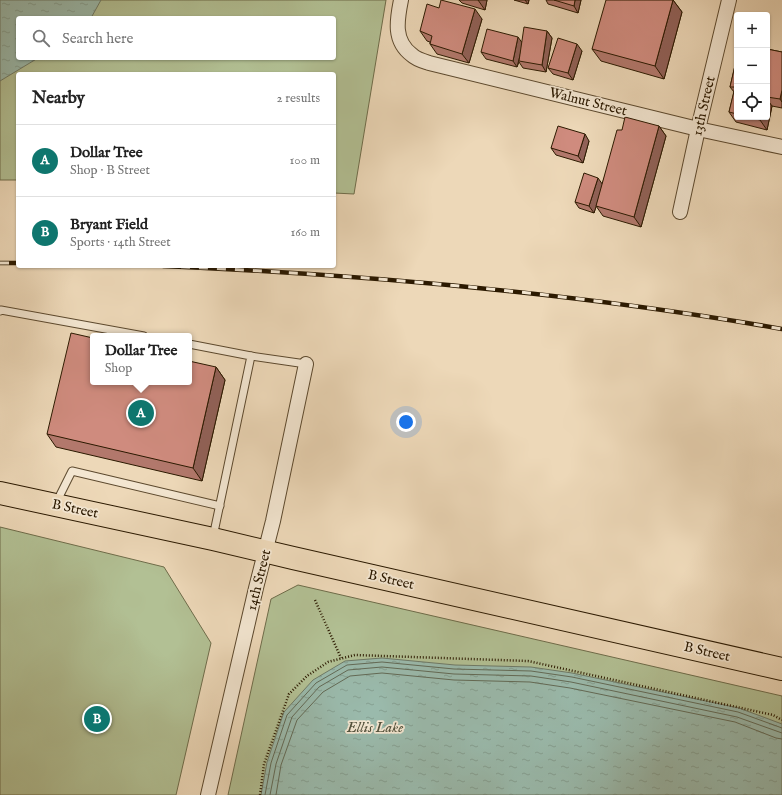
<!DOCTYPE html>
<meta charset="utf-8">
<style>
:root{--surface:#fff;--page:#f2f2f2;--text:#222;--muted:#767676;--line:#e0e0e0;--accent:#0f766e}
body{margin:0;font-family:"IM FELL English",serif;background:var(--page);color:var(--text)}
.controls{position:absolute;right:12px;top:12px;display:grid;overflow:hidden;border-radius:4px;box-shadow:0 1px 3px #0004}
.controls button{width:36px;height:36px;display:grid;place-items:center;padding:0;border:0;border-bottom:1px solid var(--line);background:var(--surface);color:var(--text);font:20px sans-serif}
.you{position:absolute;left:406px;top:422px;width:14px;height:14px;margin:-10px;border:3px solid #fff;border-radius:50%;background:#1a73e8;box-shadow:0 0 0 6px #1a73e833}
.badge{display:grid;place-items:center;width:26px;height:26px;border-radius:50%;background:var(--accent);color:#fff;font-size:13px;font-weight:700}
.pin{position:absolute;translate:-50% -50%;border:2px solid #fff;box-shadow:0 1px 4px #0006}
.popup{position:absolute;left:90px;top:333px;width:102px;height:52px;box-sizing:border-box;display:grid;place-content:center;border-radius:4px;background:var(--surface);filter:drop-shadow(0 1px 3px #0005);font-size:13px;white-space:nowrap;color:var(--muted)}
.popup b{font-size:15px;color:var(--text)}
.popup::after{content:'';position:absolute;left:50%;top:100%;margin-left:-8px;border:8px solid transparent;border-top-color:var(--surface)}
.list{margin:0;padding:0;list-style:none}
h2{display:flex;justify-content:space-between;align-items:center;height:52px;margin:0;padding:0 16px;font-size:17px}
h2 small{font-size:13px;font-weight:400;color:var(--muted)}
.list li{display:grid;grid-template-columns:26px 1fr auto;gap:12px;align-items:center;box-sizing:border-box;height:72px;padding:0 16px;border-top:1px solid var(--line)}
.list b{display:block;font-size:15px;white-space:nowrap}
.list p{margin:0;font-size:13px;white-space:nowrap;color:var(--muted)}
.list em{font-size:13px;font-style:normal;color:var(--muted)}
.icon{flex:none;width:22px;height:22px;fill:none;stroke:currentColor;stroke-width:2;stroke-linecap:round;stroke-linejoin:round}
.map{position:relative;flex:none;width:782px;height:795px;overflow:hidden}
.search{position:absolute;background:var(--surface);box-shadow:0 1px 3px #0004;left:16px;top:16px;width:320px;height:44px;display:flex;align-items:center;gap:10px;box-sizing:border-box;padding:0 14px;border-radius:4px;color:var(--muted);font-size:15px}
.panel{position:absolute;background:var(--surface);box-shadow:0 1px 3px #0004;left:16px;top:72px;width:320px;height:196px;border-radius:4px}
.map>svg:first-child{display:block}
.park{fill:#b2c094;stroke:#6e6c4a;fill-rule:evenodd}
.water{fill:url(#water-ripples);stroke:#6e7a67}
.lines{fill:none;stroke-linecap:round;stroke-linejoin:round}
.shore{stroke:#626a56;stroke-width:1}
.lane-casing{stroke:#5c492e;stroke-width:9}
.street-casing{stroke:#5c492e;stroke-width:16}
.highway-casing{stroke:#2b1900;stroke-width:24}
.path{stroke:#2b1900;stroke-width:2.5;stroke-dasharray:1 2;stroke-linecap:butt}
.lane{stroke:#f3e6d1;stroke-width:7}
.street{stroke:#f3e6d1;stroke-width:14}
.highway{stroke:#edd8b8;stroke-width:22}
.rail-casing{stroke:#2b1900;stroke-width:4.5}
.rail{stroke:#f3e6d1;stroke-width:3;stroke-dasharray:9;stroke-linecap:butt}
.wall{fill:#b2786c;stroke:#2b1900}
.shaded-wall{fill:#916158;stroke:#2b1900}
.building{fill:#cf8b7e;stroke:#2b1900}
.labels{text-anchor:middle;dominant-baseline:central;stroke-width:3.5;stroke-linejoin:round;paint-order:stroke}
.street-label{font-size:14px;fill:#2b1900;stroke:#f3e6d1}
.water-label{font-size:15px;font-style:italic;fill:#52513c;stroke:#f3e6d1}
</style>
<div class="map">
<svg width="782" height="795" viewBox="0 0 782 795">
<defs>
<pattern id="water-ripples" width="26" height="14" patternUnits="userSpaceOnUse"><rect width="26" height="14" fill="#9abaac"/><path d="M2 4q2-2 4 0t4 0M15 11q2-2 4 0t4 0" fill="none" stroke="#859f92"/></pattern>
</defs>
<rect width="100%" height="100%" fill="#edd8b8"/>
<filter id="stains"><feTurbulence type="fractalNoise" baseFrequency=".005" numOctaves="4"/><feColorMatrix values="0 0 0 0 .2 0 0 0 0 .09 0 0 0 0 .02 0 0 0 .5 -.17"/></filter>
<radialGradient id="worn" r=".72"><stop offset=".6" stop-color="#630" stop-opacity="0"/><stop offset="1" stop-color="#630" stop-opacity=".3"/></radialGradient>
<g class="park">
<path d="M0,0H386L354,194L334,193V74H18V180H0ZM18,18H334V58H18Z"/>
<polygon points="0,527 164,567 211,643 176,795 0,795"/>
<polygon points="298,585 782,696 782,795 228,795 271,599"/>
</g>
<g class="water">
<polygon points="0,0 101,0 91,18 18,18 18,58 38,58 0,81"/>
<polygon points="382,658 455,665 531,667 572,673 739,708 782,724 782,795 261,795 267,762 284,712 313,680 345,661"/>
</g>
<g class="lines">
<g class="shore">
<polyline points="265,795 271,763 287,715 316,683 347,665 382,662 454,669 531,671 572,677 738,712 782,728"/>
<polyline points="270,795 276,764 292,717 319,687 348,670 382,667 454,674 531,676 571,682 737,717 782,733"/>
<polyline points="276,795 281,765 297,720 323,692 350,676 382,673 454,680 530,682 570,688 735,722 776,738 782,739"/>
</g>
<defs>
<g id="lane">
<polyline points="0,311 1,310 144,336"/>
<polyline points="189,344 251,356 213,537"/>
<polyline points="251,356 306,364"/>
<polyline points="56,503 72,471 220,506"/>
</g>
<g id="street">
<path d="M401,0C397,20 393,41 412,55C416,59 423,61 429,63L698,129L782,147"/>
<polyline points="680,212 698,129 729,0"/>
<polyline points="208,795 256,588 273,521 306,364"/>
</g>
<polyline id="highway" points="0,493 213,539 293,558 782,669"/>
</defs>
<use href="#lane" class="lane-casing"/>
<use href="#street" class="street-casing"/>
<use href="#highway" class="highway-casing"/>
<g class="path">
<polyline points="315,600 341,658"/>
<polyline points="260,795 264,764 289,694 307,676 328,662 355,655 528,661 773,715 782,720"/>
</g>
<use href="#lane" class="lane"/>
<use href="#street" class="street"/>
<use href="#highway" class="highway"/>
<defs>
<g id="rail">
<polyline points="0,263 18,263"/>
<path d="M163,266C370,275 578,293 782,329"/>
</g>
</defs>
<use href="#rail" class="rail-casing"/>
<use href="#rail" class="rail"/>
</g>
<g class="wall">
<polygon points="459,0 487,0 485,10 462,3"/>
<polygon points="514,0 529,0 528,4"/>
<polygon points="546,0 581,0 578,13 548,4"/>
<polygon points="673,0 682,12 664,79 601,61 592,49"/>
<polygon points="439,8 482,19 469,63 437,54 430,44 430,42 427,41 420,31"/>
<polygon points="547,31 552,38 546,72 523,68 519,62 517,67 486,59 481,52 522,42"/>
<polygon points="767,49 782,52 782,108 772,106 767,130 736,122 729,112 734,92 730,87 737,57 737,117 767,117"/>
<polygon points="582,51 573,80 553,74 548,68"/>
<polygon points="659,126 666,136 641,227 603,216 596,206 597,203 594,213 579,208 575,202 602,184 622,130"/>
<polygon points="589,141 583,163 556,155 551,148"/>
<polygon points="216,367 225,380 202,481 56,447 47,434"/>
</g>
<g class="shaded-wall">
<polygon points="478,0 487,0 485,10"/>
<polygon points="525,0 529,0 528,4"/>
<polygon points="575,0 581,0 578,13 574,6"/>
<polygon points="673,0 682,12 664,79 655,66"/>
<polygon points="475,9 482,19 469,63 462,54"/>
<polygon points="547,31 552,38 546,72 542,65"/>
<polygon points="518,37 523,44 517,67 513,61"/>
<polygon points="577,44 582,51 573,80 568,73"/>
<polygon points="782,90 782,102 780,99"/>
<polygon points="767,99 772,106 767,130 760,120 760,117 767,117"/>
<polygon points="659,126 666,136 641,227 634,217"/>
<polygon points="585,134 589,141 583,163 578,156"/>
<polygon points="598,178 603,185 594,213 589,206"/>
<polygon points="216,367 225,380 202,481 193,468"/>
</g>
<g class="building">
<polygon points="441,0 475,9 462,54 430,44 432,36 420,31 427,4 439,8"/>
<polygon points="554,0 575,0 574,6"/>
<polygon points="606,0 673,0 655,66 592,49"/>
<polygon points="524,27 547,31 542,65 519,61"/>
<polygon points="487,29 518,37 513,61 481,52"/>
<polygon points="558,38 577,44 568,73 548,68"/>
<polygon points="767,49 782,52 782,90 780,99 767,97"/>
<polygon points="737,57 737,114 729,112 735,87 730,87"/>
<polygon points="625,117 659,126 634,217 596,206 617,130 622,130"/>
<polygon points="747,117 760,117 760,120"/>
<polygon points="558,126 585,134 578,156 551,148"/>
<polygon points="584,173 598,178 589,206 575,202"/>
<polygon points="71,333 93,338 93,382 189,382 189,361 216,367 193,468 47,434"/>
</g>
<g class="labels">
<g class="street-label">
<text transform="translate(588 102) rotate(14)">Walnut Street</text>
<text transform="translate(704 106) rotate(-77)">13th Street</text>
<text transform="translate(75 509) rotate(12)">B Street</text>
<text transform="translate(259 580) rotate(-76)">14th Street</text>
<text transform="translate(391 580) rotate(13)">B Street</text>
<text transform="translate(707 652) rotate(13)">B Street</text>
</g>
<g class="water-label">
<text x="375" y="727">Ellis Lake</text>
</g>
</g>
<rect width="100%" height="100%" filter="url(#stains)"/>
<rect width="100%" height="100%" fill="url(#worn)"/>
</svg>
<div class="controls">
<button>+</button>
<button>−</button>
<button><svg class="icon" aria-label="locate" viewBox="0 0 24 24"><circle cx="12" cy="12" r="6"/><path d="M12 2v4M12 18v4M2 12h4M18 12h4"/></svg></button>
</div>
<div class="you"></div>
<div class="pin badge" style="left:141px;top:413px">A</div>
<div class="popup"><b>Dollar Tree</b>Shop</div>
<div class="pin badge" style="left:97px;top:719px">B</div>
<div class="search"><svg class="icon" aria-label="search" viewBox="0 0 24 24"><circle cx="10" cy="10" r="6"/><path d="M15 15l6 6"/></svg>Search here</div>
<section class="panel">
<h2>Nearby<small>2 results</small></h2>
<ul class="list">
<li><span class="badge">A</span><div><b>Dollar Tree</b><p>Shop · B Street</p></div><em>100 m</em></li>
<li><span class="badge">B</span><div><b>Bryant Field</b><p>Sports · 14th Street</p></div><em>160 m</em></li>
</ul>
</section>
</div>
